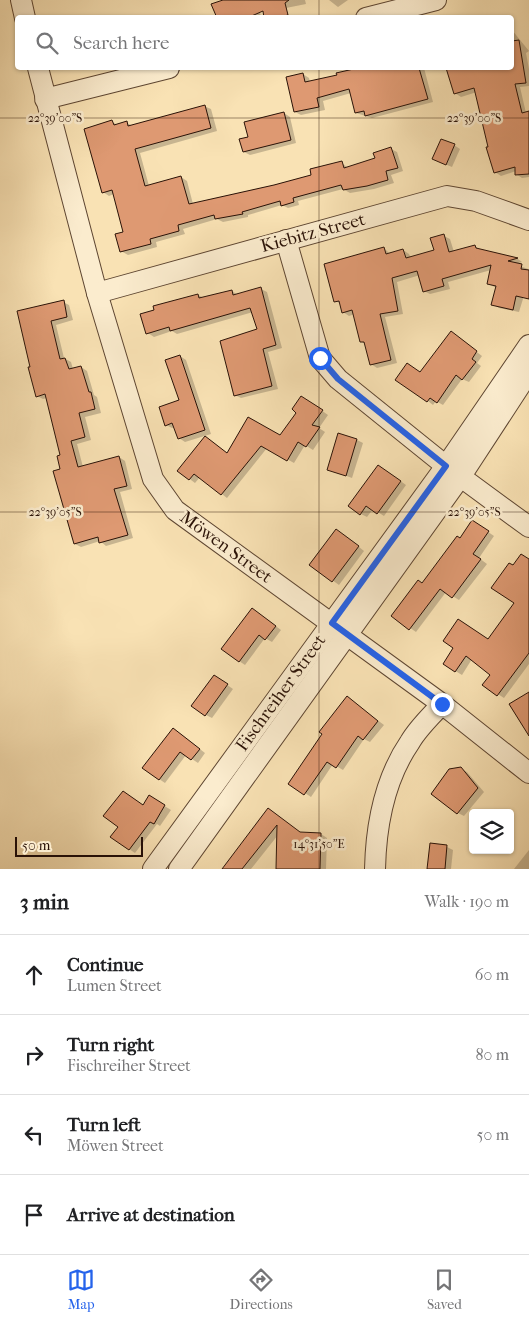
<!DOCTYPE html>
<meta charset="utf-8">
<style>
:root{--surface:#fff;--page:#f6f6f6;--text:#202124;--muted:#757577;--line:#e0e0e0;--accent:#2563eb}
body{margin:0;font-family:"IM FELL French Canon",serif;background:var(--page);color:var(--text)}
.controls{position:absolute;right:15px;bottom:15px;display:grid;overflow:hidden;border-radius:5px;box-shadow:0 1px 4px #0004}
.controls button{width:45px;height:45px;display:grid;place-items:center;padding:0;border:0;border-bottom:1px solid var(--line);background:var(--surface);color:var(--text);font:25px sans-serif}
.scale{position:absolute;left:15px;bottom:12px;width:128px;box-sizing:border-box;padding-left:5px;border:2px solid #2a1207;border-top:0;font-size:14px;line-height:18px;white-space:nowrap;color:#2a1207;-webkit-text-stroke:4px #fbecce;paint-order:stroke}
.stop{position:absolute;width:15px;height:15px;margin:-11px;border:4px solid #2563eb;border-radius:50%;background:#fff}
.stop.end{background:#2563eb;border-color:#fff;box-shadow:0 1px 5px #0008}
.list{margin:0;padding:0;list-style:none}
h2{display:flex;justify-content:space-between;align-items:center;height:65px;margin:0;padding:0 20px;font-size:21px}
h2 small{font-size:16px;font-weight:400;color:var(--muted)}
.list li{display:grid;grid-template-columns:32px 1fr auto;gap:15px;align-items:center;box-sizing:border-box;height:80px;padding:0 20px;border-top:1px solid var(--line)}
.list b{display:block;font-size:19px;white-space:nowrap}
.list p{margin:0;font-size:16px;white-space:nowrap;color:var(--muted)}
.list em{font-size:16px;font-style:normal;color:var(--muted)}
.icon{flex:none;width:28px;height:28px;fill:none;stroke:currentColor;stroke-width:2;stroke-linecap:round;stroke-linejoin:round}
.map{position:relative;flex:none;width:529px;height:869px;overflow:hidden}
.search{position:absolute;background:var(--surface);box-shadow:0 1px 4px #0004;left:15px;right:15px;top:15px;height:55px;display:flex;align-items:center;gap:12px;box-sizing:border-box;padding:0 18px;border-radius:5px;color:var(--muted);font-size:19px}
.sheet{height:385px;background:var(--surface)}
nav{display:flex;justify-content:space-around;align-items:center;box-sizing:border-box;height:70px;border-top:1px solid var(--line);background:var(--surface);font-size:14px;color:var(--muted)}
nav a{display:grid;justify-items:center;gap:2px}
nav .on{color:var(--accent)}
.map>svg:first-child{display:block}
.shadow{fill:#0003}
.building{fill:#de9972;stroke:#2a1207}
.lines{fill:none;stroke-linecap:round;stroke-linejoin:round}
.minor-casing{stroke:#5e4632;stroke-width:22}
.minor{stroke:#fbecce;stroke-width:20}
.route{stroke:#2563eb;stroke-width:6}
.ticks{fill:none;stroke:#2a1207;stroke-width:1;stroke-opacity:0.45}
.labels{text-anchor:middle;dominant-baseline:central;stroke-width:5;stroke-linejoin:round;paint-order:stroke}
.street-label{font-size:18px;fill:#2a1207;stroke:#fbecce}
.ticks-label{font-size:12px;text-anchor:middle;fill:#2a1207;stroke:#fbecce;stroke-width:5;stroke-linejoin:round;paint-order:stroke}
</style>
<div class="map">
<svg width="529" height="869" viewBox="0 0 529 869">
<rect width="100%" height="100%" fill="#f9e2b4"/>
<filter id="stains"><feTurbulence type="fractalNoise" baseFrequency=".004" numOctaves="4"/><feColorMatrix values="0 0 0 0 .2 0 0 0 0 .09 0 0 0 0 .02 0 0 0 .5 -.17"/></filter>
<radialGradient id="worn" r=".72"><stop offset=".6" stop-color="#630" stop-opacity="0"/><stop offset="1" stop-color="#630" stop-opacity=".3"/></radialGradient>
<g class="shadow">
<polygon points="226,0 257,0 261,17 218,18"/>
<polygon points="279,0 305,0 306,4 286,8"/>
<polygon points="329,0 348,0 338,7"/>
<polygon points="512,30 529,51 526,53 529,69 529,86 520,87 526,113 529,112 529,177 522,178 516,174 516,171 501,176 495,172 477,92 461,97 455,93 448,68 512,68"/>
<polygon points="363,68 424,68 433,102 372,118 356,113 351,93 323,101 325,110 301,115 295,112 303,74 309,78 310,82 338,76 338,74"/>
<polygon points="204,106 211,109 217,131 140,153 149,186 181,177 187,181 193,204 313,176 342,163 348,168 377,159 391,149 397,152 403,171 391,175 394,183 374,189 350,193 343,189 298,201 299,205 288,208 282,205 248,215 248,217 223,222 217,219 183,229 185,234 156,242 157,247 128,255 121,251 124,233 114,194 109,196 103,192 112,122 118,125 127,123 133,126"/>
<polygon points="284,113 290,117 296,143 250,155 244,152 250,138"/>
<polygon points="454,145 460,149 452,167 440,162"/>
<polygon points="444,236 450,239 454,252 475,246 481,251 518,259 522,262 515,264 528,269 529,289 526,289 519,312 499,308 493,304 497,288 488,284 491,270 448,282 450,289 430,294 424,291 420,275 397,282 403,314 385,317 397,363 377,368 371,364 366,344 362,342 355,314 349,316 343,312 341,304 336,301 384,248 390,254 403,250 409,254 411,258 435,251"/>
<polygon points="261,289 267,292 282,348 268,352 278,389 241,398 235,395 259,330 253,312 177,334 172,331 154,337 148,333 198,295 204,298 232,291 238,295"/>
<polygon points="63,302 69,305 73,320 56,325 64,358 71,362 73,369 81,367 87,371 94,395 97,397 101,413 85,417 91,440 77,444 83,467 119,457 125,461 132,489 120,492 133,538 106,546 100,541 81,547 75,544 62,470 61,456 47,398 43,399 37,396 19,312"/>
<polygon points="457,337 482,356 477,363 481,366 469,382 462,379 443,405 436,401 433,405 428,401 420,373"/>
<polygon points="180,356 186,360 211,434 185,442 179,438 175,427 172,428 166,425 181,401"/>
<polygon points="308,401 328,415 319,428 325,432 313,450 305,445 294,463 267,448 227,498 200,477 195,483 179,471 280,437"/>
<polygon points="357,440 363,443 352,478 328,469"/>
<polygon points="385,470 406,485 384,516 373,509 367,517 361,514"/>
<polygon points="478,525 494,536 479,558 487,564 459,600 446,592 416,632 393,616 423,584 460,539"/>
<polygon points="343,534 364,551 339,585 311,565"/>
<polygon points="529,560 529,664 504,698 484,685 492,674 472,659 462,675 444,664 488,640 516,603 513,567"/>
<polygon points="258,613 281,630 272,642 265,638 245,665 239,661"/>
<polygon points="220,680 233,689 212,718 206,715"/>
<polygon points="348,698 384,725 370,742 364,739 343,770 333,764 311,797 290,783"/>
<polygon points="179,733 205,753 198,763 186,755 165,783 159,779"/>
<polygon points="461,769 467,772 484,792 464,816 458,813"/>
<polygon points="150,797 171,810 160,826 157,824 135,853 129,849 143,806"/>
<polygon points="268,810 301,833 321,834 327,838 326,869 277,869 278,835 251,869 223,869"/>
<polygon points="431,845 447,847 453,850 451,869 429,869"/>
<polygon points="529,850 529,869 514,869"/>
</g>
<g class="building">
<polygon points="223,0 289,0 285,3 288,15 276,18 264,18 263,11 247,18 217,18 211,4"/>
<polygon points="519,40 526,83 515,84 522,113 529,111 529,174 515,175 515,167 494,173 486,147 488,147 474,88 454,94 446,68 512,68 512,41"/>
<polygon points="358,68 419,68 428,99 365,116 364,111 355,113 349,89 317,98 319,107 294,112 286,77 303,73 305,82 337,75 336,73"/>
<polygon points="205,105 211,128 135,149 145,186 181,176 189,204 274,185 311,175 310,169 342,161 344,168 375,158 373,153 391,147 398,168 386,171 388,180 367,186 343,190 341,185 293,198 294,202 281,206 280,201 242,212 243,214 215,219 214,215 178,225 179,231 150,239 151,244 120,252 115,234 123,232 112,190 102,193 84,129 112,120 114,125 127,121 128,126"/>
<polygon points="284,112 291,140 243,152 239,139 248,137 244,122"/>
<polygon points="441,139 455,144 446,165 432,159"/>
<polygon points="444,234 449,252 475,245 476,248 518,258 508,261 522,264 521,269 529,270 529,299 516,296 513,310 491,305 496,286 487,284 491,265 442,279 444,286 423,292 417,271 392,278 398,311 380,314 391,360 370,365 364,342 360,342 352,310 342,313 339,301 334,302 324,264 384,247 386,254 403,249 406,258 434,250 430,238"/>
<polygon points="261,287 276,345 263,349 272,386 234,396 220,341 257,329 250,308 170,331 169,327 146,334 140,314 154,310 153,306 198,294 199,298 232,290 233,295"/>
<polygon points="64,300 67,317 51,321 60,359 65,358 69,369 81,366 89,392 91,392 95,409 79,413 85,437 71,441 78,467 119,456 127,486 114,489 128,535 99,543 98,537 74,544 53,471 60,469 57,456 60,455 45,394 36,397 28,367 30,367 17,311"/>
<polygon points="451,331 477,351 472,359 476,362 462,380 456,375 437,403 430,398 427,402 395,380 407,363 420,372"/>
<polygon points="180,355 205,430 178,439 172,423 165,426 159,407 179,400 165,360"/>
<polygon points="301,396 323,410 312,425 320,427 306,447 298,442 287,461 261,446 221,495 194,474 189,480 177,471 205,436 227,453 248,417 280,435 296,413 292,409"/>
<polygon points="338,433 357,439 346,476 327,470"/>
<polygon points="378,465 401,481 377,514 366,506 360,515 348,506"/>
<polygon points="472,520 489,531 473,554 481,559 452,598 440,589 409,630 391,616 418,580 422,583 457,536 460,538"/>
<polygon points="336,529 359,546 332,582 309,565"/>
<polygon points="521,554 529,559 529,653 497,696 482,685 490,675 466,656 455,672 443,664 453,648 443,641 458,619 488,639 514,603 491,588 509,563 513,565"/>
<polygon points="252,608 276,626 265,640 259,635 239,662 221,649"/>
<polygon points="214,675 228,684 205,716 191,706"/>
<polygon points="529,692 529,736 509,704"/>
<polygon points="347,696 378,721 363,740 358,736 336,768 327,762 304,795 288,784 322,734 319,732"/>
<polygon points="173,728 200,749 191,760 180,752 159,780 142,768"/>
<polygon points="461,767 478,788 457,814 431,794 449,769"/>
<polygon points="123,791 143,805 149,795 165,805 154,824 150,822 129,850 110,837 118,827 103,816"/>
<polygon points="268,808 300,832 321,833 320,869 276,869 277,825 242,869 222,869"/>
<polygon points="430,843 447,845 445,869 427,869"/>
</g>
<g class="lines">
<defs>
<g id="minor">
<polyline points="21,0 25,18"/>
<polyline points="366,18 436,0"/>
<polyline points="38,68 97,293 153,479 175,510 442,704 529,773"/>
<polyline points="45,99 169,68"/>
<polyline points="286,240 320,358 338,379 446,466 529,527"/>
<polyline points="97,293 447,196 476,201 529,220"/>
<polyline points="153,869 446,466 529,345"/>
<polyline points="179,869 461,476 529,372"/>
<path d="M375,869C376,824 384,780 410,742C418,728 431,716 442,704"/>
</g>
</defs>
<use href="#minor" class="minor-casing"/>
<use href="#minor" class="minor"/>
</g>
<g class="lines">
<polyline class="route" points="320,358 338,379 446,466 332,623 442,704"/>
</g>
<path class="ticks" d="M319,0V18M319,68V869M0,118H529M0,512H529"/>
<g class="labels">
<g class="street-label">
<text transform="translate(313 233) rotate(-15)">Kiebitz Street</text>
<text transform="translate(226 547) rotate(36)">Möwen Street</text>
<text transform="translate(281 693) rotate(-54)">Fischreiher Street</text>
</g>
</g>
<g class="ticks-label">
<text x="55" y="122">22°39'00"S</text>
<text x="474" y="122">22°39'00"S</text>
<text x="55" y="516">22°39'05"S</text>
<text x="474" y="516">22°39'05"S</text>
<text x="319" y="848">14°31'50"E</text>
</g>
<rect width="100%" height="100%" filter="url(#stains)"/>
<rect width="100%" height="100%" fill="url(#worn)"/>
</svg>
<div class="controls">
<button><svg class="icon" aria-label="layers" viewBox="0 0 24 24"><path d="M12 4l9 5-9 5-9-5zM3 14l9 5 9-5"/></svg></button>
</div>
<div class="scale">50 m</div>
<div class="stop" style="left:320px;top:358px"></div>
<div class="stop end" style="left:442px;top:704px"></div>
<div class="search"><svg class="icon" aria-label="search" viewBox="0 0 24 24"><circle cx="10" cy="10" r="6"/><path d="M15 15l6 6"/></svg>Search here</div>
</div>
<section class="sheet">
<h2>3 min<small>Walk · 190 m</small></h2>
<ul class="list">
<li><svg class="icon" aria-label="ahead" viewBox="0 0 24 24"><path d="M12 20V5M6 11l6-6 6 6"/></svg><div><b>Continue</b><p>Lumen Street</p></div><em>60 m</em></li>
<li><svg class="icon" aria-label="right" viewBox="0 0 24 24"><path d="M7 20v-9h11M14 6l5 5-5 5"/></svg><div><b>Turn right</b><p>Fischreiher Street</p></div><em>80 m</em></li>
<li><svg class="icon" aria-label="left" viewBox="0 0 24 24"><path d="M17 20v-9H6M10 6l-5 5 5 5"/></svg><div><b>Turn left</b><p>Möwen Street</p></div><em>50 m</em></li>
<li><svg class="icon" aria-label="arrive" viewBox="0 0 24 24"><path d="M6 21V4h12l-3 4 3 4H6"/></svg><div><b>Arrive at destination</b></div></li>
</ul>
</section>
<nav>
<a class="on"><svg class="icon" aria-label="map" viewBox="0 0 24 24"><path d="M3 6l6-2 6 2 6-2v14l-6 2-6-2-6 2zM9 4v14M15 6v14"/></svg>Map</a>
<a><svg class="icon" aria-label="directions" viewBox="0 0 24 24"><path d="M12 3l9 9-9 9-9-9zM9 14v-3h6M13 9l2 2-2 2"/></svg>Directions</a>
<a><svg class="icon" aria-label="saved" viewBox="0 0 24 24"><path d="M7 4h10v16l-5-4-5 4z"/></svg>Saved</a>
</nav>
